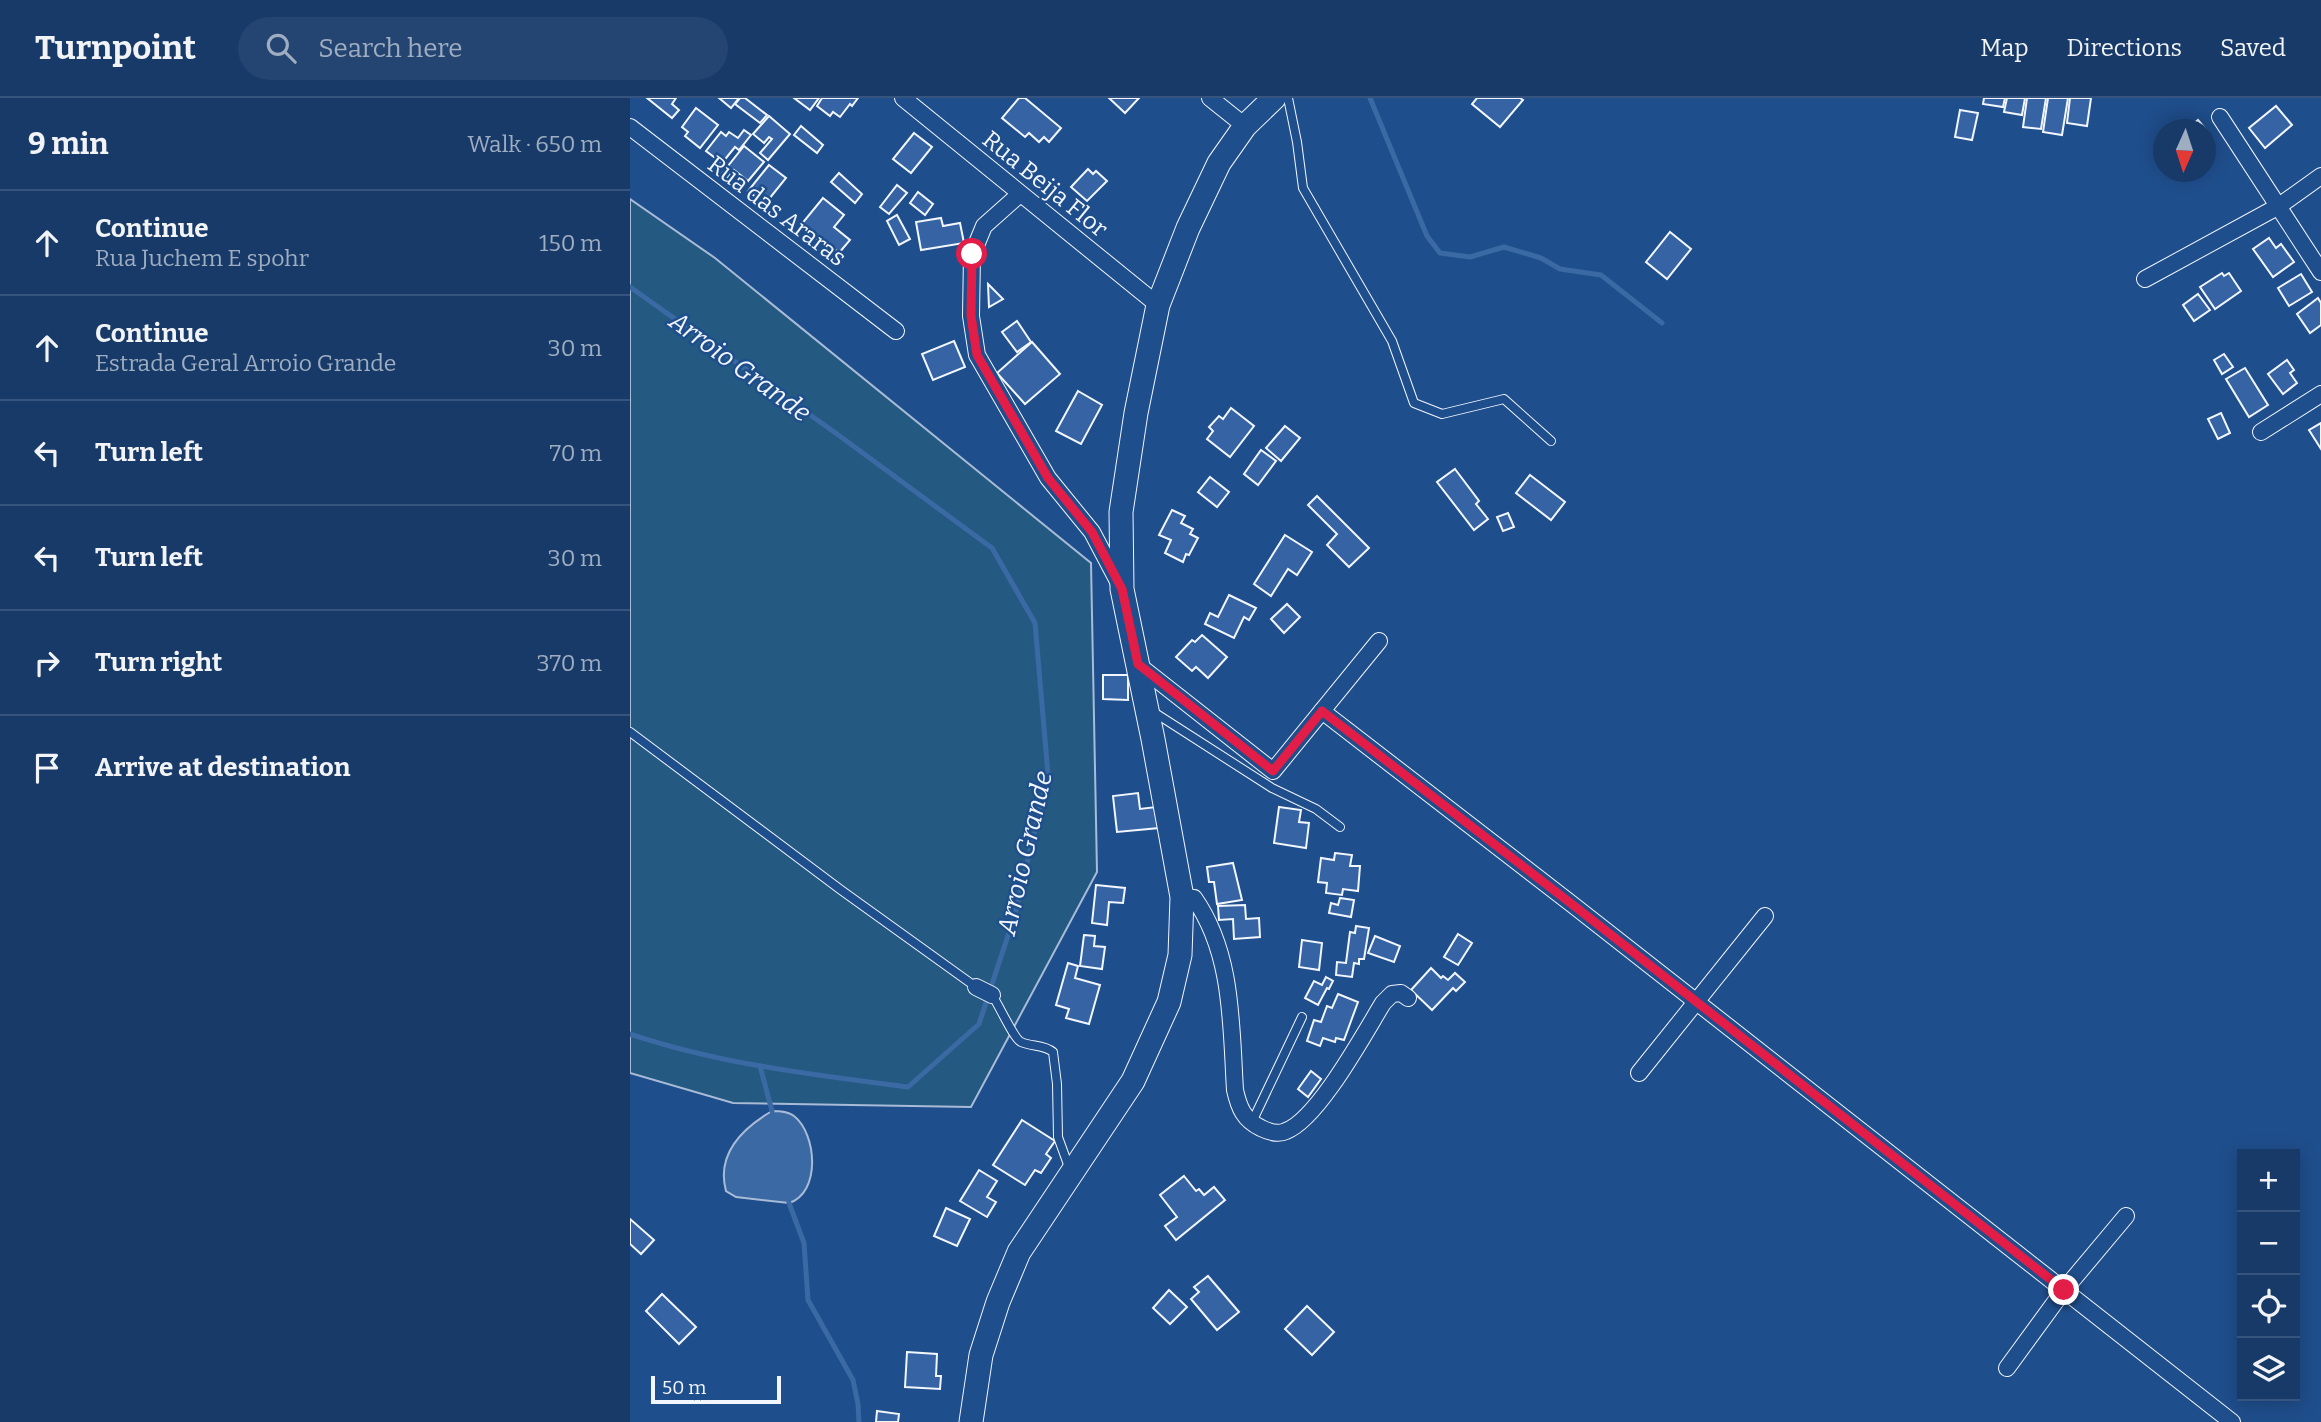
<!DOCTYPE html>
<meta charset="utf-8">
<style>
:root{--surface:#173a69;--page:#244571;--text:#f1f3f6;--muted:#9eadc0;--line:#36547d}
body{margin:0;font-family:Bitter,serif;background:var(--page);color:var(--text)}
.controls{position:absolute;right:21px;bottom:21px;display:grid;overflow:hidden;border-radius:0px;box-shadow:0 4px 18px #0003}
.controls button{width:63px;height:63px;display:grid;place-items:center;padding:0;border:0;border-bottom:2px solid var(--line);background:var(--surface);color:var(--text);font:35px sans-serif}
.compass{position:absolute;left:1523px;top:21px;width:63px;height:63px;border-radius:50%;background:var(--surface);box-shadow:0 4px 18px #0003;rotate:183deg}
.scale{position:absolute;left:21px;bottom:18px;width:130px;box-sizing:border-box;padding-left:7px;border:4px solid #f2f6ff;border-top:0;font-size:19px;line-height:24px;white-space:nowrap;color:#f2f6ff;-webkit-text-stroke:5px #1f4e8c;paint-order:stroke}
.stop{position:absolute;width:21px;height:21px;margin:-16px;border:5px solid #e11d48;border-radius:50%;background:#fff}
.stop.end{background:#e11d48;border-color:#fff;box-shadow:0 2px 7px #0008}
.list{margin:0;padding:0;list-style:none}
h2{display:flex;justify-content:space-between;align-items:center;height:91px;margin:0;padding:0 28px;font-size:30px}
h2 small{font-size:23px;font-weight:400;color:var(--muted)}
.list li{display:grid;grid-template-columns:46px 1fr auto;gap:21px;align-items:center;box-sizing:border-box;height:105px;padding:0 28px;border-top:2px solid var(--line)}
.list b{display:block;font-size:26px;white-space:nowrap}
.list p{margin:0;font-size:23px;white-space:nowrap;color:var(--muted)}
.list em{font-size:23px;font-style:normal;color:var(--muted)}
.icon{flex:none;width:38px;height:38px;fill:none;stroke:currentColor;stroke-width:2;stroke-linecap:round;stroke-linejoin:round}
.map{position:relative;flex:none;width:1691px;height:1324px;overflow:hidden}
header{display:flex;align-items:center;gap:42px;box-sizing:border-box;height:98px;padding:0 35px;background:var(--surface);border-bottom:2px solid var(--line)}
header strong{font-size:33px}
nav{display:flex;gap:38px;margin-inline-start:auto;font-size:24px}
.search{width:490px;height:63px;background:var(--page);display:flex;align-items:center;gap:18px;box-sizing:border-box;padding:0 24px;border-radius:38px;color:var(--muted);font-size:26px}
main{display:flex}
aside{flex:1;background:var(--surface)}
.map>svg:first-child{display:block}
.green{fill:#245a82;stroke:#a8bbd7;stroke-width:2}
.water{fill:#3b69a3;stroke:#a8bbd7;stroke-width:2}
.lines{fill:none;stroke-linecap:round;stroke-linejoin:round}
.stream{stroke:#3b69a3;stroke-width:5}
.building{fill:#3563a3;stroke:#f2f6ff;stroke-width:2}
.service-casing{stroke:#f2f6ff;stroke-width:10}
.minor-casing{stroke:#f2f6ff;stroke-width:18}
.secondary-casing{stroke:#f2f6ff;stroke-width:25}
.service{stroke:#1f4e8c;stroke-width:8}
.minor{stroke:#1f4e8c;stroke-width:16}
.secondary{stroke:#1f4e8c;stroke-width:23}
.route{stroke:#e11d48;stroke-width:9}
.labels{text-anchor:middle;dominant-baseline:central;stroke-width:5;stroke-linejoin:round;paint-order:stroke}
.street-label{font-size:24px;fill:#f2f6ff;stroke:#1f4e8c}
.water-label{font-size:26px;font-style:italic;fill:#f2f6ff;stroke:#1f4e8c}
</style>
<header>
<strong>Turnpoint</strong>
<div class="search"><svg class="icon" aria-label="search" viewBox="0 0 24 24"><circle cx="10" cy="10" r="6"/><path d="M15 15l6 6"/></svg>Search here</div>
<nav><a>Map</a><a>Directions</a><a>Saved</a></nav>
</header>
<main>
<aside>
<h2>9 min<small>Walk · 650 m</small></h2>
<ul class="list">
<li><svg class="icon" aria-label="ahead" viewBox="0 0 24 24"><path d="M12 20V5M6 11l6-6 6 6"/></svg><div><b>Continue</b><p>Rua Juchem E spohr</p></div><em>150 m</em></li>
<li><svg class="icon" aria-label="ahead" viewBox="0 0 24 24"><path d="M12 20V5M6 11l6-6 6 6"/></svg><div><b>Continue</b><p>Estrada Geral Arroio Grande</p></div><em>30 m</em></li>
<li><svg class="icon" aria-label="left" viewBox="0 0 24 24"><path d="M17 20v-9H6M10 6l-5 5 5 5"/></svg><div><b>Turn left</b></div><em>70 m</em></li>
<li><svg class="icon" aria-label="left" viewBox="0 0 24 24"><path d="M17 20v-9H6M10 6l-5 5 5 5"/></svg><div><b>Turn left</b></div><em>30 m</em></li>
<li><svg class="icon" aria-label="right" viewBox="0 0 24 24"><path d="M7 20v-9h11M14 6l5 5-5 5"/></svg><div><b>Turn right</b></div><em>370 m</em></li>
<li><svg class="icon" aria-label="arrive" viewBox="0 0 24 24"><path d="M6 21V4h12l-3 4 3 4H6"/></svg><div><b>Arrive at destination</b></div></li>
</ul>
</aside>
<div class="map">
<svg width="1691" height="1324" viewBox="0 0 1691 1324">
<rect width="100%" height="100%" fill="#1f4e8c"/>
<polygon class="green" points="0,101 85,160 461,465 467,774 341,1009 103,1005 0,975"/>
<path class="water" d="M142,1013C149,1013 158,1013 164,1018C187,1036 191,1095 159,1105L106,1099L96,1093C86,1056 113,1030 142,1013Z"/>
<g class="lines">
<g class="stream">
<polyline points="740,0 797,138 810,155 840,159 874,149 911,160 930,171 971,177 1032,225"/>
<path d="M0,189L207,336L362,450L405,525L418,676L385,816L349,926L278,989C184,977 90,966 0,936"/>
<polyline points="130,968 142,1013"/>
<polyline points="159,1105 174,1145 178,1202 223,1282 228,1306 229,1324"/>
</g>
</g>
<g class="building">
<polygon points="17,0 46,0 42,6 49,12 42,20"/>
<polygon points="89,0 109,0 101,10"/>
<polygon points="110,0 115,0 137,17 130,25 105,6"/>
<polygon points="164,0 189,0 180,12"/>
<polygon points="192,0 228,0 222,8 220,6 210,19 203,14 200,18 187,8"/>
<polygon points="389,0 395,0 431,30 419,44 414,39 409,44 399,35 395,39 372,20"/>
<polygon points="479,0 509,0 495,15"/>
<polygon points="847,0 890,0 893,2 870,29 842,6"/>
<polygon points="1354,0 1375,0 1373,9 1353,6"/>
<polygon points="1377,0 1395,0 1392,17 1374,14"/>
<polygon points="1397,0 1416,0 1411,31 1393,29"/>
<polygon points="1418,0 1438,0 1432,37 1413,34"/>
<polygon points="1440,0 1461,0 1457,28 1437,25"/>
<polygon points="1646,8 1662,27 1635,50 1619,30"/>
<polygon points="66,10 88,27 70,50 55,38 58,34 52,29"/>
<polygon points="1330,12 1348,15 1342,42 1325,39"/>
<polygon points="139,18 160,36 138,62 130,55 142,41 139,39 134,45 123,36"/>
<polygon points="1568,22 1578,34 1576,35 1576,32 1556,32"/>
<polygon points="171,28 193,47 187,55 164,37"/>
<polygon points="114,32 121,37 109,52 105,49 92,65 76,53 91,34 96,38 99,34 108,40"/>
<polygon points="284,35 302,49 281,75 263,61"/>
<polygon points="114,48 134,64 118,83 104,72 96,82 90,78"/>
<polygon points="139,67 156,80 135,106 118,93"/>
<polygon points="458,71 463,76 466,73 477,83 457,103 441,89"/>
<polygon points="209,75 232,96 225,105 201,84"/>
<polygon points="267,87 277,95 259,116 250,109"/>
<polygon points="288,94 303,106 295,117 280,105"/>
<polygon points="193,100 214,117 204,129 220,142 209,155 194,142 191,145 170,128"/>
<polygon points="267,117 280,141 269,147 257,123"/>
<polygon points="311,120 313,128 330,125 334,145 291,152 286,124"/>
<polygon points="1040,134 1061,151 1037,181 1016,164"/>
<polygon points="1639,140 1646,150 1651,146 1664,164 1643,179 1623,151"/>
<polygon points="1592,175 1594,178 1599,175 1611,193 1585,211 1570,189"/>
<polygon points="1671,176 1682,194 1659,208 1648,190"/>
<polygon points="358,186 373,201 359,209"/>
<polygon points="1568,196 1580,212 1564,223 1553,207"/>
<polygon points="1688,200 1691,205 1691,227 1680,235 1667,216"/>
<polygon points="387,223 401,244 387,254 372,234"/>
<polygon points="324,243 335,269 303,282 292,256"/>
<polygon points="402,244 430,276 395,306 367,275"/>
<polygon points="1594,256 1603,269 1592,276 1584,262"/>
<polygon points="1657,262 1664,272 1660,275 1667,285 1653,296 1638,276"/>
<polygon points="1615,270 1638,307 1619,319 1596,281"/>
<polygon points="448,293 472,307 451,346 426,333"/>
<polygon points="601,310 624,328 600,359 577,341 583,333 579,329 589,318 593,321"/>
<polygon points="1591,315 1600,335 1588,341 1578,321"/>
<polygon points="1691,325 1691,351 1679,332"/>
<polygon points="655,328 670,340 651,363 636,350"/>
<polygon points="631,352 646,363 628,387 614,376"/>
<polygon points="825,371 849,403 846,406 858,421 844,432 807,384"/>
<polygon points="900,377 935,404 921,422 886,395"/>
<polygon points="580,379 599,394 587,409 568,394"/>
<polygon points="687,398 739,450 719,469 697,447 707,436 678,407"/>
<polygon points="542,412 555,418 551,425 563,431 560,436 568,440 559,457 556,456 553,464 535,455 541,442 529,437"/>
<polygon points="878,415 884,429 873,433 867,419"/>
<polygon points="655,437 682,454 667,477 658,471 641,498 624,486"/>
<polygon points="599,497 626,510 619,522 614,519 604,540 575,526 580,515 588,519"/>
<polygon points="657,506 670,519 654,535 641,521"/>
<polygon points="572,537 597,559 578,580 566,569 562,573 546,559 562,542 565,544"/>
<polygon points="473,577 498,577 498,602 473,601"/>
<polygon points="508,695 510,711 526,709 529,730 487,734 483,698"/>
<polygon points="649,709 671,712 669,724 679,725 676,750 644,745"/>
<polygon points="705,755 722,757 720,768 730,768 728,793 713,791 712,797 696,795 697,785 688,784 691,760 704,762"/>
<polygon points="603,765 612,802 587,806 584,784 579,784 577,769"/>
<polygon points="466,787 495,790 493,805 479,804 477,827 462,825"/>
<polygon points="710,800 724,802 721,819 699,815 701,805 708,807"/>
<polygon points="615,807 616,821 629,820 630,839 604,841 603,821 589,822 588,808"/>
<polygon points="726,828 739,830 734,861 729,861 729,866 724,865 722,879 706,877 707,864 716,865 720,834 725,835"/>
<polygon points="828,836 842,845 828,867 814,859"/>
<polygon points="454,837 465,838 464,848 475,849 472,871 450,868"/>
<polygon points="745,838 770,848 764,864 738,855"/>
<polygon points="672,842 692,845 689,872 669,869"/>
<polygon points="438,865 448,868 445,880 470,887 459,926 436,920 439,911 426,907"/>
<polygon points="801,870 811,880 813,878 818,882 825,875 835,884 826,893 823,890 802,912 781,892"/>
<polygon points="696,879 703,883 699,891 697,890 688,907 675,900 684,883 692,887"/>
<polygon points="708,896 728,904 714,942 706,940 705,944 693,940 690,948 677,943 684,922 691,924 697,908 702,910"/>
<polygon points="681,973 691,981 678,999 668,991"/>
<polygon points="392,1022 425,1043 416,1056 421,1060 411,1075 405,1072 395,1087 363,1067"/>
<polygon points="349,1072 367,1083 357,1099 366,1104 357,1119 330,1103"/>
<polygon points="554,1078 566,1093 569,1091 574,1097 584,1089 595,1102 546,1142 535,1128 547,1119 530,1097"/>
<polygon points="316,1110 340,1121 327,1148 304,1138"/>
<polygon points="0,1121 24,1142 11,1156 0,1146"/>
<polygon points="578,1178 609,1214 587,1232 561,1201 569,1194 564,1189"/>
<polygon points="539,1192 557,1209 540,1226 523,1210"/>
<polygon points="32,1196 66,1229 49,1246 16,1213"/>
<polygon points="677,1208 704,1234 682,1257 655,1231"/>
<polygon points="277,1254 307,1256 306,1278 311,1278 310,1291 275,1289"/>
<polygon points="247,1313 269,1316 268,1324 246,1324"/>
</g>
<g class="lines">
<defs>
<g id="service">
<polyline points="658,0 667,44 673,90 762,243 784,305 812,316 874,301 921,343"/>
<polyline points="522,613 642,690 686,711 710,729"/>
<polyline points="0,634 211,792 346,889"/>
<path d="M362,897C369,907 384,941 391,944C402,949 413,946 423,954L427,986L428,1039L440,1072"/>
<polyline points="622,1024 672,919"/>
</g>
<g id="minor">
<polyline points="273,0 528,207"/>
<polyline points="580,0 615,28"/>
<polyline points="1590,19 1691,174"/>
<polyline points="0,29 266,233"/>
<polyline points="390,96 354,128 342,157 341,218 347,257 418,380 462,434 490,487"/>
<polyline points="1515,181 1649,108 1691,78"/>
<polyline points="1631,334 1691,296"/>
<polyline points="507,566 643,673 749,543"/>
<polyline points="692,613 943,807 1602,1324"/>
<path d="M552,799L564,800C603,855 601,927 605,992C609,1010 614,1022 631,1030C639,1034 648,1037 656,1033C688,1021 734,936 753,905L762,896L771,895L778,900"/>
<polyline points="346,889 362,897"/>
<polyline points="1009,975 1135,818"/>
<polyline points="1377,1270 1434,1192 1496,1118"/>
</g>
<polyline id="secondary" points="341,1324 351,1257 368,1204 389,1154 503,983 539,904 550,857 552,799 523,641 492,491 491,414 506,315 528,207 558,130 589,65 615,28 644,0"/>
</defs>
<use href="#service" class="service-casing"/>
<use href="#minor" class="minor-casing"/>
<use href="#secondary" class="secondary-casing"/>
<use href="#service" class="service"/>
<use href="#minor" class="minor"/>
<use href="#secondary" class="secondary"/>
</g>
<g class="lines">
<polyline class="route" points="342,156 341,218 347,257 418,380 462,434 492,491 508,566 643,673 692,613 943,807 1434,1192"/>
</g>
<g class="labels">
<g class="street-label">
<text transform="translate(415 86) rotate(39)">Rua Beija Flor</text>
<text transform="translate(147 113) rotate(37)">Rua das Araras</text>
</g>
<g class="water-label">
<text transform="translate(110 269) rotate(36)">Arroio Grande</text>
<text transform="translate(395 755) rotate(-77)">Arroio Grande</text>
</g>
</g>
</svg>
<div class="controls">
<button>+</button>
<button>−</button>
<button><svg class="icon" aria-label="locate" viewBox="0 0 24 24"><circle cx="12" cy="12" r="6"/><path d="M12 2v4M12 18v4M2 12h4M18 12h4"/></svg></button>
<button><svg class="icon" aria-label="layers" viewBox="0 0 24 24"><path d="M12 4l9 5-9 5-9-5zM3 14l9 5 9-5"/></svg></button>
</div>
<svg class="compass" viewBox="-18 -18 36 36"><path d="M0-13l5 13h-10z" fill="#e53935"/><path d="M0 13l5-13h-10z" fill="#9eadc0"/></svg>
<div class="scale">50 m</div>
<div class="stop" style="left:342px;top:156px"></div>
<div class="stop end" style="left:1434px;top:1192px"></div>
</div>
</main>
